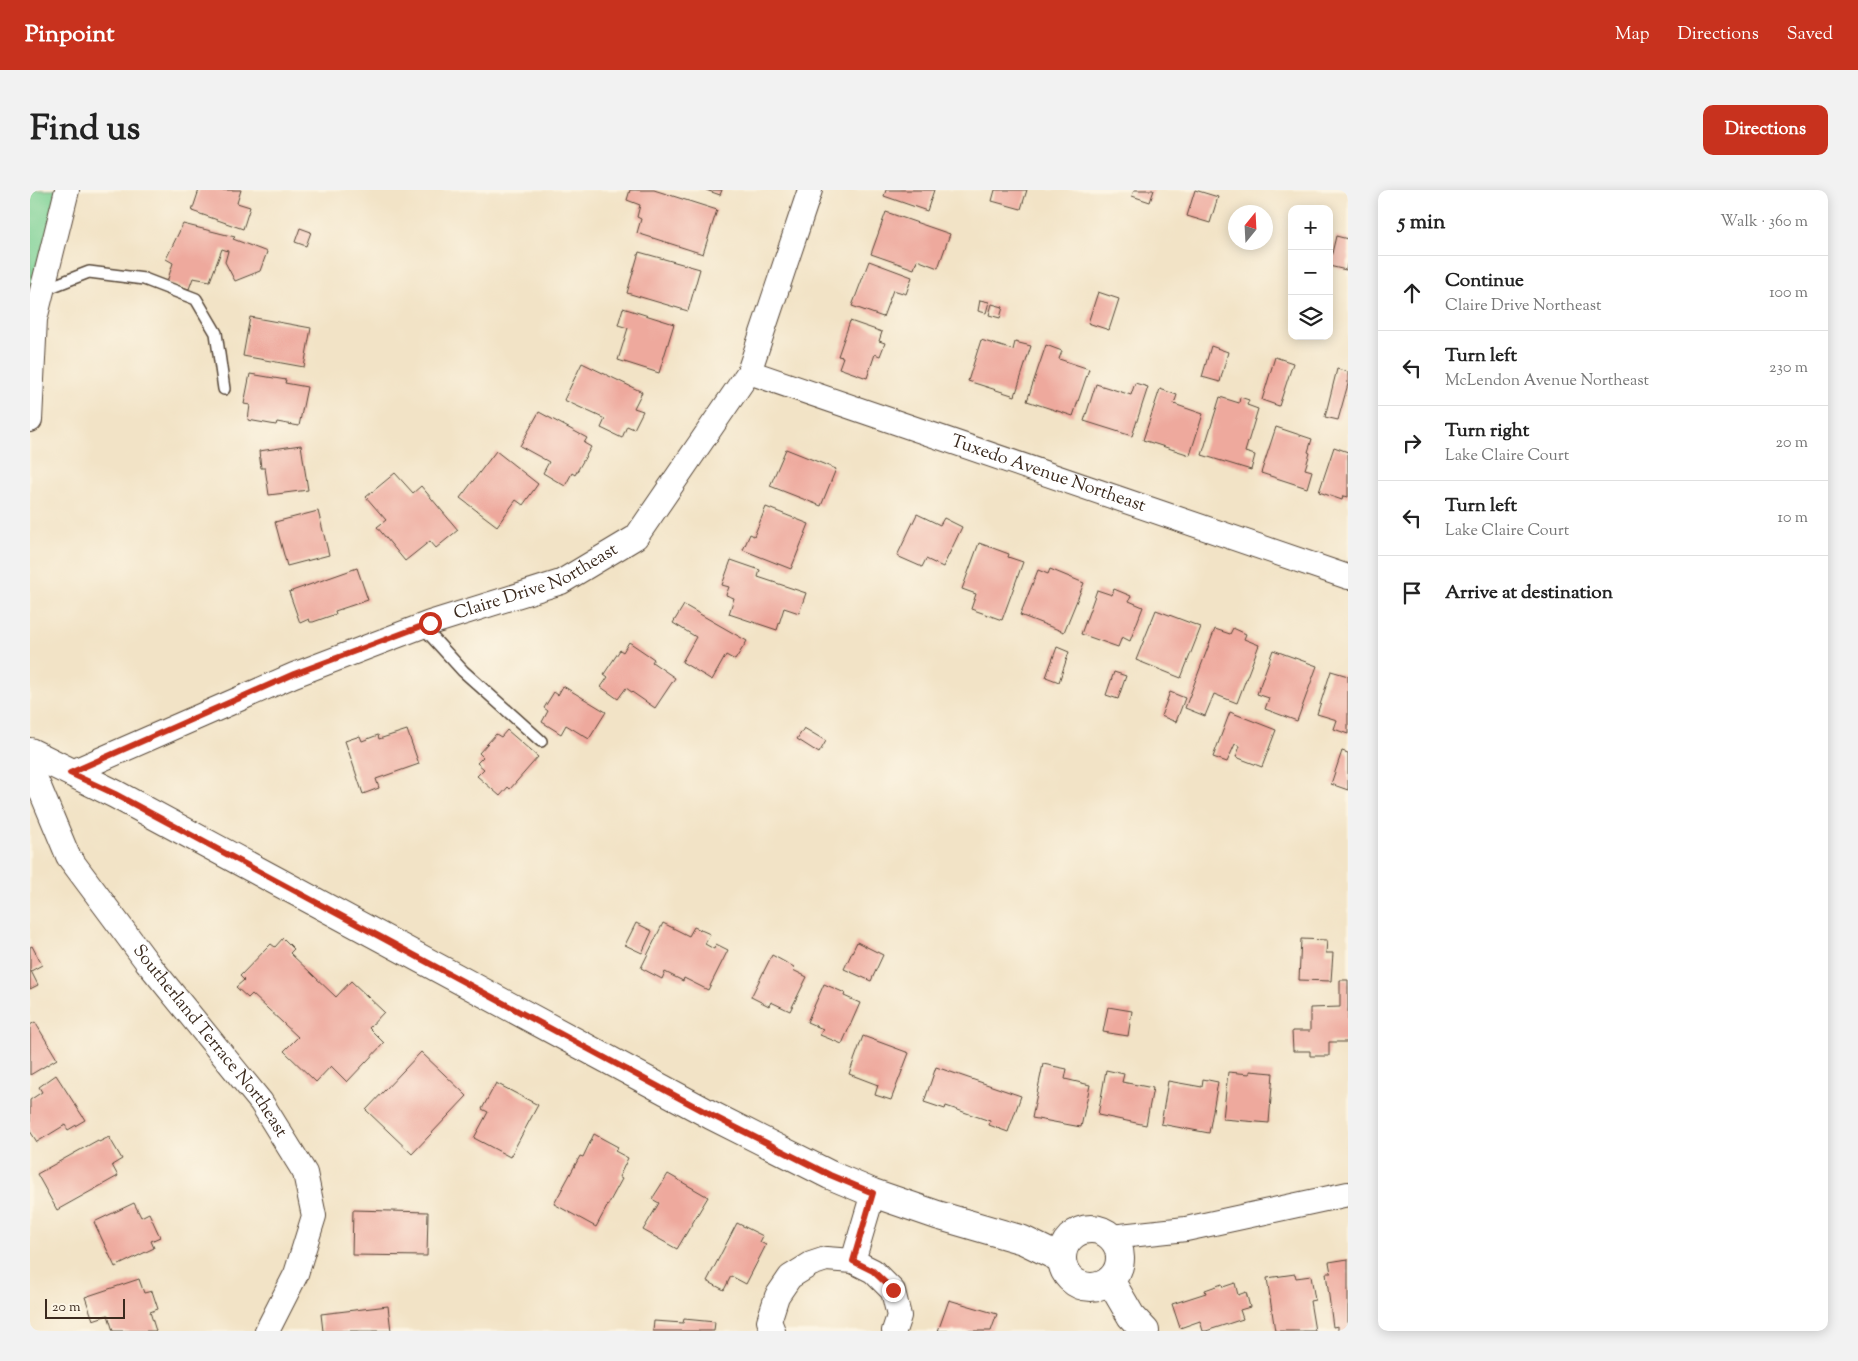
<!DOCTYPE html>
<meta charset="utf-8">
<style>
:root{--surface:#fff;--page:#f2f2f2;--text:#222;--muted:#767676;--line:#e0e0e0;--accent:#c8321e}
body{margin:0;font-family:"Sorts Mill Goudy",serif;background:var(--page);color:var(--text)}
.controls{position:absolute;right:15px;top:15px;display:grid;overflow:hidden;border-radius:10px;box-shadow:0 2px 12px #0003}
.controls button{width:45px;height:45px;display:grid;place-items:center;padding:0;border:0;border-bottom:1px solid var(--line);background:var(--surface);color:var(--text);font:25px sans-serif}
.compass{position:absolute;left:1198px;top:15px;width:45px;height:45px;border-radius:50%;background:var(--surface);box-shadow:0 2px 12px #0003;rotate:18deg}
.scale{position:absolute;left:15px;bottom:12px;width:80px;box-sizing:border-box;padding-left:5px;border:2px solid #3b2a1e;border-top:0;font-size:14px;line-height:18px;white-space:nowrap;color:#3b2a1e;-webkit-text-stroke:4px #fcf5e5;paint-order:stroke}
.stop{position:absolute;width:15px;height:15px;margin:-11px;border:4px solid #c8321e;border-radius:50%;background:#fff}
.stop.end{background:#c8321e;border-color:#fff;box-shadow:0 1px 5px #0008}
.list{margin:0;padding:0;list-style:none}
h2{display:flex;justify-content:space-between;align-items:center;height:65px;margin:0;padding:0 20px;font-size:21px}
h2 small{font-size:16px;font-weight:400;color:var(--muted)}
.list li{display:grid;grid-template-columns:32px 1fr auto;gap:15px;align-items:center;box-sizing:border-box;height:75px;padding:0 20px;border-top:1px solid var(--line)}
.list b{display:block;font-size:19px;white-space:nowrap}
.list p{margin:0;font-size:16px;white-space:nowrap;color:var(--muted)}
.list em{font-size:16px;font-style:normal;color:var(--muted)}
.icon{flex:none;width:28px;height:28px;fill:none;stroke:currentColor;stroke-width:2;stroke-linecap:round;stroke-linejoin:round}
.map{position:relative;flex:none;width:1318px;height:1141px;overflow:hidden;border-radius:10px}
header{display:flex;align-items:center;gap:30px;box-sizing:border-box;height:70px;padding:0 25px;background:var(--accent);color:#fff}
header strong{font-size:24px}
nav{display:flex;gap:28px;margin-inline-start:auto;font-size:18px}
.intro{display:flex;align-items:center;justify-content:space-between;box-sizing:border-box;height:120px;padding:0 30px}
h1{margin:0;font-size:35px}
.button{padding:12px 22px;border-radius:10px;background:var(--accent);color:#fff;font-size:18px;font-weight:700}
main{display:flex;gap:30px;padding:0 30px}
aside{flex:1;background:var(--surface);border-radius:10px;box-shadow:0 2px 12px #0003}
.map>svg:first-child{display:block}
.green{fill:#7bd195;stroke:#5b7e5a}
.building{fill:#eea99d}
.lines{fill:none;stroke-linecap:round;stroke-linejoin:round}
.service-casing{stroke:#564637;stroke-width:14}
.minor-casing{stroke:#564637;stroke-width:26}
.tertiary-casing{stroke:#564637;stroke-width:30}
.service{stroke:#fff;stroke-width:11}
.minor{stroke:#fff;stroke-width:24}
.tertiary{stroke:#fff;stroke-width:28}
.route{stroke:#c8321e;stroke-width:6}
.labels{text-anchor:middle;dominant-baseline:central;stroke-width:5;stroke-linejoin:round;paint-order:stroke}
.street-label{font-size:18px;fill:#3b2a1e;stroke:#fcf5e5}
</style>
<header>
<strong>Pinpoint</strong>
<nav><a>Map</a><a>Directions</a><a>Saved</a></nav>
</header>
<div class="intro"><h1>Find us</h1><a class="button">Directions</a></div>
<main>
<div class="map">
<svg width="1318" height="1141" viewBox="0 0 1318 1141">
<rect width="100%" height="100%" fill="#fcf5e5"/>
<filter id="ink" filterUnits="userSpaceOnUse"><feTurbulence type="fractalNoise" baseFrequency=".02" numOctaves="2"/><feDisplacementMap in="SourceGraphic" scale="10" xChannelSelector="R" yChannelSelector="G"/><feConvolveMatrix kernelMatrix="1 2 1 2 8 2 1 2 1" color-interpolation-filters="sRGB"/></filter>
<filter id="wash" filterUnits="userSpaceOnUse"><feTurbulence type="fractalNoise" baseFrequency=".0096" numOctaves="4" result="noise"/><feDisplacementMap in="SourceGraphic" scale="20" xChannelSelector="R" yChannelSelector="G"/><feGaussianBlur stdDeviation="1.12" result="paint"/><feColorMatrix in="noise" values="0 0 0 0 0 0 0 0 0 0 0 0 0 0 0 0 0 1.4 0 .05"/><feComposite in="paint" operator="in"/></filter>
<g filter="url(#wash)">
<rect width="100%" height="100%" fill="#f2e3c6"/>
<polygon class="green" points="0,0 39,0 0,110"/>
<g id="blocks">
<g class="building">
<polygon points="169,0 211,0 207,13 220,17 213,39 162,21"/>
<polygon points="600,0 624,0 687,20 673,64 607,43 611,29 607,27 610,15 597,10"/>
<polygon points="676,0 692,0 690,5"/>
<polygon points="856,0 904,0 897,21 854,6"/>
<polygon points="965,0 997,0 991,19 962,11"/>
<polygon points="1104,0 1124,0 1120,12 1102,6"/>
<polygon points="1165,0 1188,7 1180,33 1157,26"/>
<polygon points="856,22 920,44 908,78 887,70 884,79 841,64"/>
<polygon points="153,34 205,47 203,49 237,62 230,81 205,91 195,72 198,61 192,59 180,91 163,88 159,99 137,92 143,73 136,69"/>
<polygon points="270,38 281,42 276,56 265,52"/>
<polygon points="1306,46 1318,49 1318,71 1316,80 1299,76"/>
<polygon points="609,62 670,79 658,121 597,103"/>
<polygon points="839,71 882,87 876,104 863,100 853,127 822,116"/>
<polygon points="1068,102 1089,109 1079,140 1058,133"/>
<polygon points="950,110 959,112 956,123 948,121"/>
<polygon points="962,114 973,117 970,128 959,125"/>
<polygon points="593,118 644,134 629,183 588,170 598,138 588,135"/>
<polygon points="220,127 281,138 274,177 213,166"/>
<polygon points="820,131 852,142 849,151 855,153 850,166 845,164 837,188 809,178 813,167 808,166"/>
<polygon points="951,150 983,160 985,152 1001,156 985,206 938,191"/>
<polygon points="1016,155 1032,161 1029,169 1059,179 1043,226 997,211"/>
<polygon points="1181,156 1198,162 1190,192 1172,187"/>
<polygon points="1245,167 1263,173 1249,216 1232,210"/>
<polygon points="552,173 612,202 604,218 613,221 604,239 597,236 592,248 571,238 575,229 534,210"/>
<polygon points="1307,179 1318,182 1318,194 1308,230 1295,227"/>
<polygon points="220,184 256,190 255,193 277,197 269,236 247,232 246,235 218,230 220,215 214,214"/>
<polygon points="1105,193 1118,197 1102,246 1054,231 1066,194 1101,205"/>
<polygon points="1130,199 1147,205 1144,214 1173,224 1160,265 1113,250"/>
<polygon points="1190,207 1209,213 1210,207 1219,210 1217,215 1228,219 1215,262 1225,265 1221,280 1172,265"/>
<polygon points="509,222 557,248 554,253 561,257 545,285 542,283 535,296 513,283 519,272 490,256"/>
<polygon points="1246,237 1282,249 1278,262 1280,263 1275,279 1282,281 1277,298 1231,283"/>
<polygon points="271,255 278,300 239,305 235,278 231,278 229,261"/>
<polygon points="1304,257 1318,262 1318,307 1313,306 1312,310 1289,302"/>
<polygon points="756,259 806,279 791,316 740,296"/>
<polygon points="466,261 508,294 493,315 486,310 467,336 430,308"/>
<polygon points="365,283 383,303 391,296 428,340 406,358 400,351 375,371 347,337 356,330 336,307"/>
<polygon points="736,317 779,334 761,379 713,360 720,344 724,346"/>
<polygon points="288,321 299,365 257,376 245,332"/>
<polygon points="887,324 910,335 914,328 932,337 913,377 896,369 892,377 867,366"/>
<polygon points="949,353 979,364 978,367 993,372 972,430 941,419 946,404 932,399"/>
<polygon points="701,370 730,380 728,387 776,403 769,423 754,418 747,440 699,424 704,408 696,405 699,397 692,395"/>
<polygon points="327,378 338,410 305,421 306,424 283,432 280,432 279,429 270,433 259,402"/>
<polygon points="1020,379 1054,393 1034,442 990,425 1008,380 1018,384"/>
<polygon points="1084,399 1101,406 1099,411 1113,417 1100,451 1092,447 1088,457 1051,444 1067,400 1082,405"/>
<polygon points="654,415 717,451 705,470 696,465 682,490 652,472 666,447 643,433"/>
<polygon points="1126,420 1171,437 1151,488 1106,470"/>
<polygon points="1203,438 1216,444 1214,449 1229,455 1207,513 1184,504 1175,526 1155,518 1185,439 1200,444"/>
<polygon points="599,452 624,469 622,472 645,488 625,518 596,498 588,509 571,497 578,487 574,484 590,460 593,462"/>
<polygon points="1027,457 1039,462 1029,492 1016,487"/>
<polygon points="1243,460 1287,476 1267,531 1235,519 1239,508 1227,504"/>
<polygon points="1301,481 1318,486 1318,544 1304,539 1307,530 1287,524"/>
<polygon points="1084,482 1096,486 1088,509 1076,505"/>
<polygon points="533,496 576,522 559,549 536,535 531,544 512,532 518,521 514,518 524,502 528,505"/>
<polygon points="1140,502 1155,508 1146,532 1131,526"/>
<polygon points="1200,522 1246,540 1232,577 1206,567 1210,556 1205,554 1197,572 1183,567"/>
<polygon points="774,538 796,551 789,563 767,549"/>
<polygon points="377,540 389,574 346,589 349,598 333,604 315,551 330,546 332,551 348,545 349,549"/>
<polygon points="477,540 508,567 480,599 478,597 470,606 447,586 454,579 447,573 453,567 449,563 466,544 471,547"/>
<polygon points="1312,561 1318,563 1318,600 1301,594"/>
<polygon points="606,733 622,741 612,763 595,755"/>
<polygon points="633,733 659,746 664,737 680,744 675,754 684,759 686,754 698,760 678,800 654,788 653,791 635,782 632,789 611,778"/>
<polygon points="253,748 264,759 260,763 306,807 321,791 354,822 339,838 354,853 317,892 301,876 286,892 254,861 268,847 222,804 218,808 206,797 214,790 210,786 238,757 241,754 245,757"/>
<polygon points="1271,749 1297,750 1296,763 1303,763 1301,791 1269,790"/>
<polygon points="827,752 853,765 841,791 814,779"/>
<polygon points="2,756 12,775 1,781 8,795 0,799 0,757"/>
<polygon points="742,765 764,777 763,780 777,787 760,821 741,812 739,816 721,807"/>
<polygon points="1310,790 1318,790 1318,852 1299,852 1299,866 1280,866 1280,861 1263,861 1262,841 1280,841 1280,818 1310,817"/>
<polygon points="794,794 815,803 814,806 830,813 812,854 790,845 793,839 777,832"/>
<polygon points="1078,817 1102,821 1098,846 1073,842"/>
<polygon points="5,832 27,869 0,885 0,835"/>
<polygon points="833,846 879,863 861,910 845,905 848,895 819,884"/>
<polygon points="391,862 437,906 382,964 336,920"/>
<polygon points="1013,874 1037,879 1035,889 1060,895 1051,937 1002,928"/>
<polygon points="906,877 991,906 978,942 959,935 960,931 916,916 915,919 894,912"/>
<polygon points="1076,880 1094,884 1092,892 1123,898 1116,935 1068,925"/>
<polygon points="1220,881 1243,883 1239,933 1193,929 1198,882 1220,884"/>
<polygon points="26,885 55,930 38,940 35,935 7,952 0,941 0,910 12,902 9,897"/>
<polygon points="1173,889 1188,892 1179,943 1131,934 1138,891 1172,897"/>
<polygon points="466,893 508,915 480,967 444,948 458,922 452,919"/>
<polygon points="564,944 588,957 585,961 598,968 589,987 592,989 566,1037 524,1014 550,966 553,967"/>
<polygon points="79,947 92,969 82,975 88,986 27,1020 7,984 68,950 69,952"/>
<polygon points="638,984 678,1007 647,1059 613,1040 629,1013 622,1009"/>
<polygon points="104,1013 111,1027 119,1023 130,1047 121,1051 124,1058 85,1077 64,1032"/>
<polygon points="323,1020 398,1022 397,1066 322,1065"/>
<polygon points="707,1033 733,1046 730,1052 736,1055 716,1094 701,1086 694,1100 677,1091"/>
<polygon points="1318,1069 1318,1141 1308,1141 1308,1136 1303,1137 1296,1083 1301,1083 1299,1072"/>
<polygon points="1265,1084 1266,1088 1281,1086 1285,1110 1280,1111 1285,1141 1245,1141 1237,1088"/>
<polygon points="109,1089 114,1103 122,1101 128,1119 120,1122 126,1141 83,1141 78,1125 63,1130 55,1107"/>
<polygon points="1205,1093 1208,1105 1216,1102 1220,1117 1210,1120 1213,1129 1176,1141 1173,1141 1170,1131 1150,1138 1142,1114 1176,1103 1175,1100 1192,1094 1193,1097"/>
<polygon points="919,1110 967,1124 961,1141 908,1141"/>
<polygon points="358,1116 361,1141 293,1141 291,1124"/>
<polygon points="654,1129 685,1132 684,1141 623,1141 624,1131 653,1133"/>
</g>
</g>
</g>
<g filter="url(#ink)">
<use href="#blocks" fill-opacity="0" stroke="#564637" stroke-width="1"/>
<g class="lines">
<defs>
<g id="service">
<polyline points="13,100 59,82 114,89 166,109 186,143 194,199"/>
<polyline points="392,436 433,481 511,551"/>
</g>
<g id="minor">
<path id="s1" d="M719,182L1318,387"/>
<polyline points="0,230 5,129 37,0"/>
<path id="s2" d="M0,575L38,666L117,772L231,912L275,983L284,1026L266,1084L237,1141"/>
<path id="s3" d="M40,583L264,485L400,433L531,392L606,347L719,182L780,0"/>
<polyline points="1081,1047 1156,1039 1318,1004"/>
<polyline points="823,1071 843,1003"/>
<polyline points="743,1141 739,1131 747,1106 760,1087 781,1074 796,1069 823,1071 843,1081 863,1101 869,1126 864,1141"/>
</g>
<g id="tertiary">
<polyline points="0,562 85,604 681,925 800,985 843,1003 907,1025 993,1050 1032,1069"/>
<circle cx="1061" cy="1068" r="29"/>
<polyline points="1080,1090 1101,1126 1115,1141"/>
</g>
</defs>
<use href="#service" class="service-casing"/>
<use href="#minor" class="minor-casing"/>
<use href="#tertiary" class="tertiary-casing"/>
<use href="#service" class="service"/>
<use href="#minor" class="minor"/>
<use href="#tertiary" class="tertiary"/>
</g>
</g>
<g class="lines" filter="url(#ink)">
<polyline class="route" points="400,433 264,484 40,583 85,604 681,925 800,985 843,1003 823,1071 843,1081 863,1100"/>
</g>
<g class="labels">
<g class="street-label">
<text stroke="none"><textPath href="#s1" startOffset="316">Tuxedo Avenue Northeast</textPath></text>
<text stroke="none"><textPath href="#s3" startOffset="504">Claire Drive Northeast</textPath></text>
<text stroke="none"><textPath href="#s2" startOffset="332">Southerland Terrace Northeast</textPath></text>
</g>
</g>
</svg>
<div class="controls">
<button>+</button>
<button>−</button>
<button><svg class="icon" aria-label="layers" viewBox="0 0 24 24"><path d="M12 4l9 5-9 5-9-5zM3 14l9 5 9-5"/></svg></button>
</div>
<svg class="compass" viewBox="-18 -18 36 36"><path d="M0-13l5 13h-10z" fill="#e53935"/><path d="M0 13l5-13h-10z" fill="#767676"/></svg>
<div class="scale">20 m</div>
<div class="stop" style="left:400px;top:433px"></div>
<div class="stop end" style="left:863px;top:1100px"></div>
</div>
<aside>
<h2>5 min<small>Walk · 360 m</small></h2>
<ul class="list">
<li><svg class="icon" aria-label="ahead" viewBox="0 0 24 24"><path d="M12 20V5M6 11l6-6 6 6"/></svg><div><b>Continue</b><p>Claire Drive Northeast</p></div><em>100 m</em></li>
<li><svg class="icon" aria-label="left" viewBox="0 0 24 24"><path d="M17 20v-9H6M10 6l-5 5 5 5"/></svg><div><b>Turn left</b><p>McLendon Avenue Northeast</p></div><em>230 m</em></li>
<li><svg class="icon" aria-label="right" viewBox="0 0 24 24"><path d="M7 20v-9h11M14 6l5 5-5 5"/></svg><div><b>Turn right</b><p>Lake Claire Court</p></div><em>20 m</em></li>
<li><svg class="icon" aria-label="left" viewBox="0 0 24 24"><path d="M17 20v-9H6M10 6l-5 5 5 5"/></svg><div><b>Turn left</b><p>Lake Claire Court</p></div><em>10 m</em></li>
<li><svg class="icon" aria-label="arrive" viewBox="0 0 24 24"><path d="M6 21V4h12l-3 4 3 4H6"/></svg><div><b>Arrive at destination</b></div></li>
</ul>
</aside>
</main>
